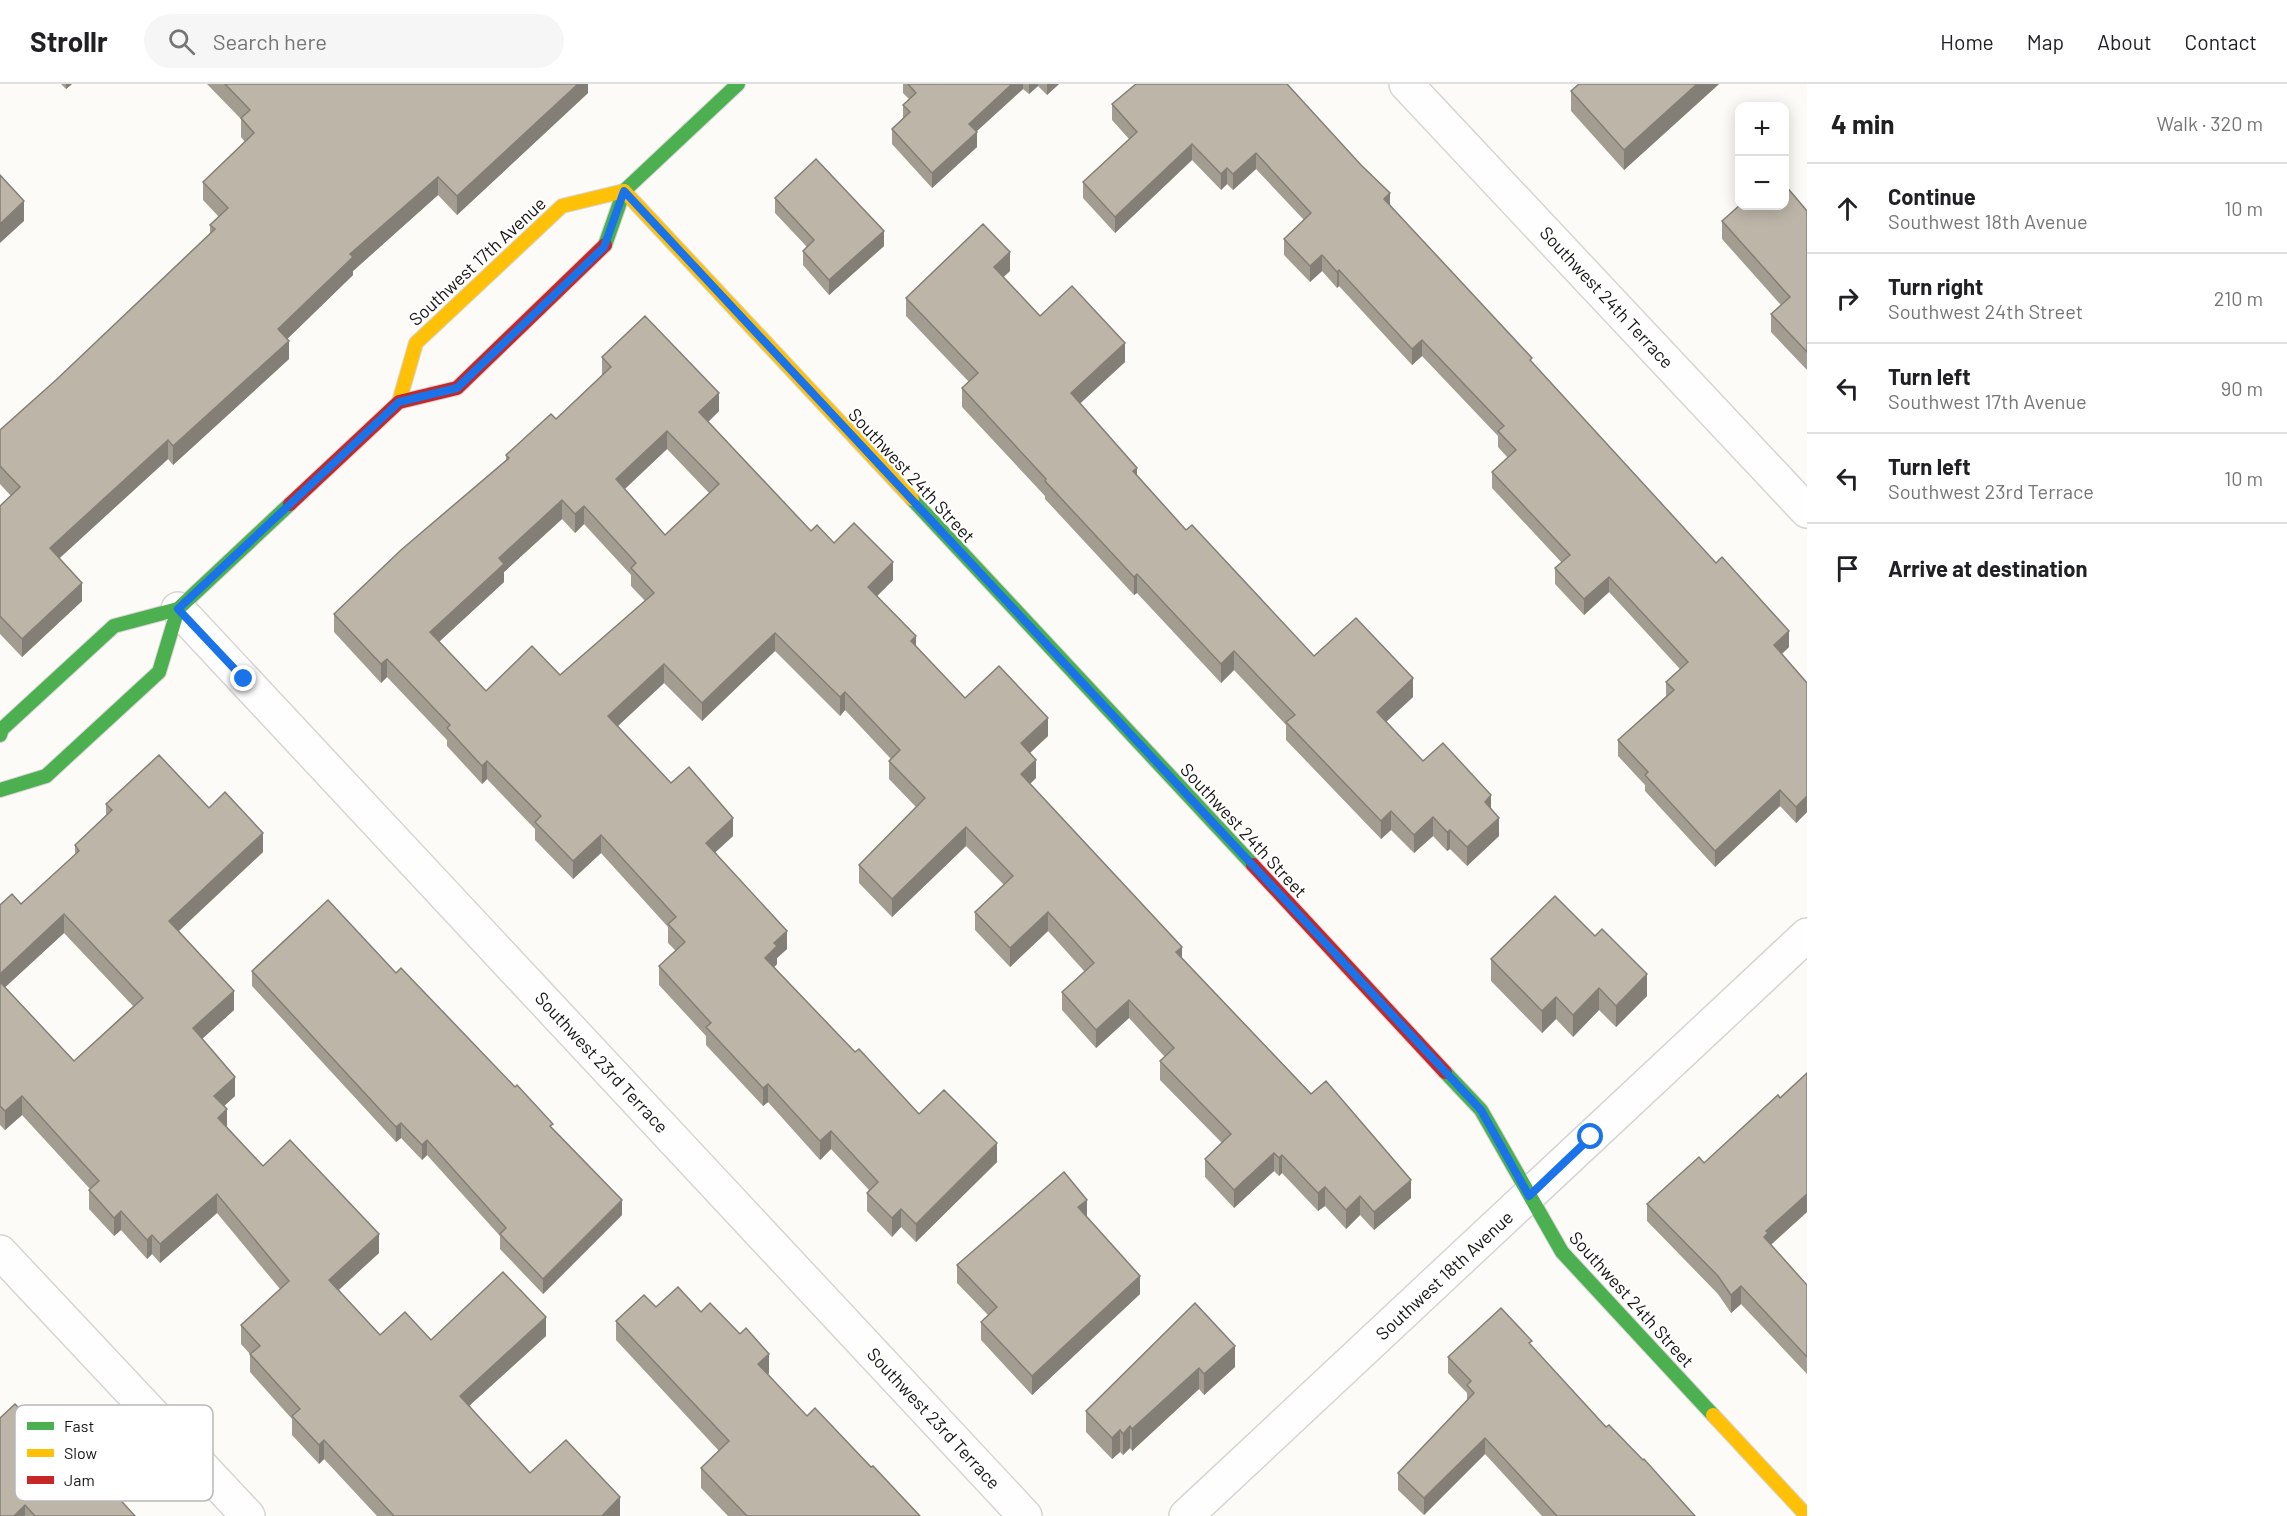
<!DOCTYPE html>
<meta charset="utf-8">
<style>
:root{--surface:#fff;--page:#f6f6f6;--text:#202124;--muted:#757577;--line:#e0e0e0}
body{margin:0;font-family:Barlow,sans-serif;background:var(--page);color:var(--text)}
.controls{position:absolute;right:18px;top:18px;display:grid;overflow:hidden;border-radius:12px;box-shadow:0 3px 15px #0003}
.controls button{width:54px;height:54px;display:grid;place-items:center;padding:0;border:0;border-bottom:2px solid var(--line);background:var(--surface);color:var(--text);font:30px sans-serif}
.stop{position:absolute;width:18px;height:18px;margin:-14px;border:4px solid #1a73e8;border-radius:50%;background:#fff}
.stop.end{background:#1a73e8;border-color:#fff;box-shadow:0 2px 6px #0008}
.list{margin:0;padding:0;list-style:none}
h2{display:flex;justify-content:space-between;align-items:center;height:78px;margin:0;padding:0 24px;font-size:26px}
h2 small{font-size:20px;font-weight:400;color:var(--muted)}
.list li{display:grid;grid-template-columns:39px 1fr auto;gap:18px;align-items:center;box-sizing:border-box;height:90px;padding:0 24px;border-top:2px solid var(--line)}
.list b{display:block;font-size:22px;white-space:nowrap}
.list p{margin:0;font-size:20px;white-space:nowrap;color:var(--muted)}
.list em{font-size:20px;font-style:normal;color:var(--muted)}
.icon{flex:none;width:33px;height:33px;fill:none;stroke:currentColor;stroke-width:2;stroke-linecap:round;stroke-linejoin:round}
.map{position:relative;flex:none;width:1807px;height:1432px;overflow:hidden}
header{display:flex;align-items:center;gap:36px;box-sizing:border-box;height:84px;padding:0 30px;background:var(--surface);border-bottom:2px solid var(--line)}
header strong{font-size:28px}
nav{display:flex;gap:33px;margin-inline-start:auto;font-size:21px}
.search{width:420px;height:54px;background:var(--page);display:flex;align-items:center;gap:15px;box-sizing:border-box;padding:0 21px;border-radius:33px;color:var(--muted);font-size:22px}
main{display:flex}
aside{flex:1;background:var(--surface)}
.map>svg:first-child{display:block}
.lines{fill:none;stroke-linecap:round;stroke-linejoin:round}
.street-casing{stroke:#d7d5d3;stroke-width:36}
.fast-casing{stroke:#d7d5d3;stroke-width:16}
.slow-casing{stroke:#d7d5d3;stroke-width:16}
.jam-casing{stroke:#d7d5d3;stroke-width:16}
.street{stroke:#fffefe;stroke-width:33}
.fast{stroke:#4caf50;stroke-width:14}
.slow{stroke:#ffc107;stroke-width:14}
.jam{stroke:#c62828;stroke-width:14}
.wall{fill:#a39c90;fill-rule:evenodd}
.shaded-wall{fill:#847f76}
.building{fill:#bdb5a8;stroke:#847f76;stroke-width:1.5;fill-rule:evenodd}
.route{stroke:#1a73e8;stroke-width:8}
.labels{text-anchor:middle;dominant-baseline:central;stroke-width:4.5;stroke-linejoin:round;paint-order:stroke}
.street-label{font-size:18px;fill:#141310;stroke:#fff}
.key{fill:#fff;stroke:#b8b8b7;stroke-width:1.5}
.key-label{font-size:16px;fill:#141310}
</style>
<header>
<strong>Strollr</strong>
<div class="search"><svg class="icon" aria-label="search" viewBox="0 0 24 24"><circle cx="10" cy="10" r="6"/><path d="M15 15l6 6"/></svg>Search here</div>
<nav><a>Home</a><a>Map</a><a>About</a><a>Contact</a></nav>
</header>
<main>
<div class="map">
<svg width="1807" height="1432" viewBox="0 0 1807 1432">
<rect width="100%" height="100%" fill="#fdfbf8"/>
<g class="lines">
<defs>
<g id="street">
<polyline points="1406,0 1807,427"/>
<polyline points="178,525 1025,1432"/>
<polyline points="0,1168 248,1432"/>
<polyline points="1186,1432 1807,851"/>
</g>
<g id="fast">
<polyline points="605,161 624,107 738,0"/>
<polyline points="912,415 1253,781"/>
<polyline points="0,651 2,645 114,542 178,525 290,420"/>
<polyline points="0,706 46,692 159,588 178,525"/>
<polyline points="1445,988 1481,1026 1562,1168 1713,1331"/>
</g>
<g id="slow">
<polyline points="624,107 912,415"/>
<polyline points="399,318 416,259 562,122 624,107"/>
<polyline points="1713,1331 1807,1432"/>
</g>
<g id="jam">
<polyline points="290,420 399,318 457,304 605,161"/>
<polyline points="1253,781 1445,988"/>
</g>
</defs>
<use href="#street" class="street-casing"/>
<use href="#fast" class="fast-casing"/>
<use href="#slow" class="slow-casing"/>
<use href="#jam" class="jam-casing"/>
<use href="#street" class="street"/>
<use href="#fast" class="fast"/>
<use href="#slow" class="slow"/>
<use href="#jam" class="jam"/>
</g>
<g class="wall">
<polygon points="61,0 72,0 66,5"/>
<polygon points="207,0 588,0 588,9 457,131 438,111 353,187 353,191 287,255 289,275 173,381 168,375 59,474 82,517 22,573 0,550 0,422 11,412 0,400 0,346 56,296 210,150 210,141 219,133 203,116 203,98 245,58 241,53 241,35"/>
<polygon points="903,0 1059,0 1047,11 1038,2 1029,10 1023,5 976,48 977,63 932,104 892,60 892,45 903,34 903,21 909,15 903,9"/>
<polygon points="1136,0 1390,121 1789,563 1782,570 1807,599 1807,728 1796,739 1780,722 1715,783 1645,707 1645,701 1618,672 1618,656 1666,612 1666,598 1680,585 1609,508 1584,531 1555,500 1555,484 1562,479 1492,404 1492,388 1508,374 1498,363 1498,352 1422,272 1412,281 1339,202 1337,204 1322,187 1310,198 1284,171 1284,155 1304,136 1256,85 1233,106 1227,100 1221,106 1192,76 1115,149 1083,114 1083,98 1129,55 1112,36 1112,20"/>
<polygon points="1579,0 1719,0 1624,86 1571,27 1571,7"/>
<polygon points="775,114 884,162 829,211 803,181 803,167 807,163 775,129"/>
<polygon points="1807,127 1807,286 1771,248 1771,230 1781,221 1722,155 1722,137"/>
<polygon points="1010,187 1003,193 1040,232 1125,278 1080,319 1137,392 1186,446 1314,572 1413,613 1386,638 1423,677 1491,726 1499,752 1467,782 1450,765 1447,767 1433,752 1414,769 1391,746 1381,755 1286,656 1286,641 1234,586 1221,599 1137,509 1134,511 1045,415 1045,412 962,323 962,304 969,298 906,232 906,214"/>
<path d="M602,273L719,327L708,338L811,447L834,459L893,496L877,512L916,562L965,614L1048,652L1030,669L1036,694L1030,700L1182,874L1411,1114L1374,1146L1360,1131L1346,1145L1325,1122L1318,1127L1282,1089L1279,1092L1274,1087L1234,1124L1205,1093V1075L1222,1059L1160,996V977L1165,973L1129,934L1096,964L1062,926V908L1085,888L1048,847L1010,883L975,846V828L1004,801L966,762L892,833L859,799V781L916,723L889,695V677L891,675L845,626L840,632L775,567L702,637L664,599L618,642L671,699L733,752L715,768L787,865L777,874V880L774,883L855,968L919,1030L997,1078L916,1158L901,1143L892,1153L867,1127V1109L869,1106L831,1065L820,1076L768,1018L763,1022L706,961V952L659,901V882L676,867L668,859V843L601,769L573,795L535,756V745L487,695L482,700L447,662V656L387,593L381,599L334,548V530L506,376V371L556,335L602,291ZM667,365L709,409L665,451L625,405ZM562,435L575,449L584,440L631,491V502L645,517L560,591L486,607L439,558L504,498V488Z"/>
<path d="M106,720L209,724L263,768L179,847L234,926L202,955L235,1012L224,1022L227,1043L263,1082L379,1169L338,1206L380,1251L431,1256L546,1252L469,1322L530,1389L620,1432H377L324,1375L319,1380L292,1351V1335L250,1288V1270L241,1260V1241L280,1205L217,1129L160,1179L152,1170L147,1175L121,1146L114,1152L89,1125V1106L90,1105L22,1031L5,1046L0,1041V821L21,820L75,771V761L106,732ZM64,849L133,922L74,977L5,903Z"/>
<polygon points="1491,875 1647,912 1616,943 1599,926 1573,953 1556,935 1542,949 1491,897"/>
<polygon points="252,887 396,889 553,1045 622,1131 543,1210 500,1165 500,1152 427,1071 422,1076 401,1054 396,1058 252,902"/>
<polygon points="1807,989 1807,1128 1771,1161 1807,1201 1807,1290 1741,1220 1731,1229 1718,1210 1647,1137 1647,1120 1704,1079 1780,1014"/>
<polygon points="1087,1133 1140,1210 1032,1311 981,1256 981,1238 988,1231 957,1199 957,1181"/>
<polygon points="1195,1219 1235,1283 1204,1311 1199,1305 1132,1367 1130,1364 1123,1371 1120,1368 1112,1375 1086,1348 1086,1327"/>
<polygon points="656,1223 769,1289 768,1290 807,1332 871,1383 920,1432 728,1432 701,1404 701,1384 719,1367 616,1256 616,1237"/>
<polygon points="1532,1263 1606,1343 1695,1432 1542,1432 1485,1370 1424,1431 1398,1406 1398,1389 1467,1317 1467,1309 1448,1289 1448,1273"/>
<polygon points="85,1395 135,1432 0,1432"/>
</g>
<g class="shaded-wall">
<polygon points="66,0 72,0 66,5"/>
<polygon points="578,0 588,0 588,9 457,131 457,112"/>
<polygon points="1012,0 1023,0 1023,5 969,54 969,40"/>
<polygon points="1029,0 1038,0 1038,2 1029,10"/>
<polygon points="1047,0 1059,0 1047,11"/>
<polygon points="1697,0 1719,0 1624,86 1624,66"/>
<polygon points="977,48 977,63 932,104 932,89"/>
<polygon points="1192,60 1192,76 1115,149 1115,133"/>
<polygon points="1256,69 1256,85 1233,106 1233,90"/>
<polygon points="1227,84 1227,100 1221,106 1221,90"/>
<polygon points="438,93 438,111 353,187 353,191 278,264 278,245 350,170"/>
<polygon points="1390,109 1390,125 1384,115"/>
<polygon points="24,117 24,137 0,159 0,140"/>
<polygon points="884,147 884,162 829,211 829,196"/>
<polygon points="1010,168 1010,187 994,202 994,183"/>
<polygon points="1322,171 1322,187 1310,198 1310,182"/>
<polygon points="1339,186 1339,202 1337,204 1337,188"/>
<polygon points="1422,256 1422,272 1412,281 1412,265"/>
<polygon points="289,257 289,275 173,381 173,362"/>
<polygon points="1125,259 1125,278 1071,328 1071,309"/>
<polygon points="719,309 719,327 699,347 699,328"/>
<polygon points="667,347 667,365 616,413 616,395"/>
<polygon points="168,356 168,375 50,483 50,464"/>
<polygon points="1137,384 1137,402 1133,387"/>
<polygon points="562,416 562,435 504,488 504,498 430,566 430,548 499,474"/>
<polygon points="584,422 584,440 575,449 575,430"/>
<polygon points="893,478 893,496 868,521 868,503"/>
<polygon points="1137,490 1137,509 1134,511 1134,493"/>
<polygon points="1609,493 1609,508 1584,531 1584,515"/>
<polygon points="82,499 82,517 22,573 22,555"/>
<polygon points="1789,547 1789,563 1774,577 1774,561"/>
<polygon points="775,549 775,567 702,637 702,619"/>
<polygon points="916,552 916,570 911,557"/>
<polygon points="1234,567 1234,586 1221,599 1221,580"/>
<polygon points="387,575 387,593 381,599 381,580"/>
<polygon points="664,580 664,599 608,651 608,632"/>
<polygon points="1413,594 1413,613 1377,646 1377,628"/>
<polygon points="845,608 845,626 840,632 840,613"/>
<polygon points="1048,634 1048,652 1021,677 1021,659"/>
<polygon points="1036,676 1036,694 1021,708 1021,690"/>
<polygon points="487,677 487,695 482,700 482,682"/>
<polygon points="1780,706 1780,722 1715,783 1715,767"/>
<polygon points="1491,711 1491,730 1485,718"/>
<polygon points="1807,712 1807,728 1796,739 1796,723"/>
<polygon points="1391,727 1391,746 1381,755 1381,737"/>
<polygon points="1433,733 1433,752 1414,769 1414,751"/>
<polygon points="733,734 733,752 706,777 706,759"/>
<polygon points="1499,734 1499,752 1467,782 1467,763"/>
<polygon points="966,743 966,762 892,833 892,815"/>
<polygon points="1450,746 1450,765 1447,767 1447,748"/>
<polygon points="263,749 263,768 169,856 169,837"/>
<polygon points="601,751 601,769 573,795 573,777"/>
<polygon points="1048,828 1048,847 1010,883 1010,864"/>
<polygon points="64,830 64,849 0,908 0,890"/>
<polygon points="787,847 787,865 777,874 777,880 765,892 765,874 774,859"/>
<polygon points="1182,863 1182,881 1176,868"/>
<polygon points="1647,890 1647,912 1616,943 1616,922"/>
<polygon points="1599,904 1599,926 1573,953 1573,931"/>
<polygon points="234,907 234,926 193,963 193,944"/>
<polygon points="1556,913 1556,935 1542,949 1542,927"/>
<polygon points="1129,916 1129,934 1096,964 1096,946"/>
<polygon points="235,993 235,1012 214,1031 214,1012"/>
<polygon points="768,1000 768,1018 763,1022 763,1004"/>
<polygon points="22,1012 22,1031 5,1046 5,1027"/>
<polygon points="227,1025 227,1044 218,1034"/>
<polygon points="401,1039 401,1054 396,1058 396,1043"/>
<polygon points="831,1047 831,1065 820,1076 820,1057"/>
<polygon points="427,1056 427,1071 422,1076 422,1061"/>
<polygon points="997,1059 997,1078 916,1158 916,1140"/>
<polygon points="1274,1069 1274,1087 1234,1124 1234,1106"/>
<polygon points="1282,1071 1282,1089 1279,1092 1279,1074"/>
<polygon points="1411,1096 1411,1114 1374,1146 1374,1128"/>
<polygon points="1325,1103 1325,1122 1318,1127 1318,1109"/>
<polygon points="217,1110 217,1129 160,1179 160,1160"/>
<polygon points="1807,1110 1807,1128 1768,1163 1764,1153 1766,1147"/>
<polygon points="1360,1112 1360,1131 1346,1145 1346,1126"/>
<polygon points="622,1116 622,1131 543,1210 543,1195"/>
<polygon points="1087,1116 1087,1134 1078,1123"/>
<polygon points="901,1125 901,1143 892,1153 892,1134"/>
<polygon points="121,1127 121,1146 114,1152 114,1134"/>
<polygon points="379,1150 379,1169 329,1215 329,1196"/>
<polygon points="152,1151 152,1170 147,1175 147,1156"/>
<polygon points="1140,1192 1140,1210 1032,1311 1032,1292"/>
<polygon points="1741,1202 1741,1220 1731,1229 1731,1211"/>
<polygon points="546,1233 546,1252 460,1330 460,1312"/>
<polygon points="1235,1262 1235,1283 1204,1311 1204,1290"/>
<polygon points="769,1270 769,1289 758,1300 758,1280"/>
<polygon points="1199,1284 1199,1305 1132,1367 1132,1345"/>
<polygon points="1130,1342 1130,1364 1123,1371 1123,1350"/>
<polygon points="1120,1346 1120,1368 1112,1375 1112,1354"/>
<polygon points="1485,1354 1485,1370 1424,1431 1424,1414"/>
<polygon points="324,1356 324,1375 319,1380 319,1361"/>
<polygon points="620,1413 620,1432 602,1432"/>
<polygon points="25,1421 25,1432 14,1432"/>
</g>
<g class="building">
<polygon points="225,0 578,0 457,112 438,93 350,170 353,173 278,245 289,257 173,362 168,356 50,464 82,499 22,555 0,532 0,422 20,403 0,382 0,346 56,296 215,145 210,141 228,124 203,98 254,49 241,34 250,26"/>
<polygon points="908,0 1012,0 969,40 977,48 932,89 892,45 910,28 903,21 916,9"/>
<polygon points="1136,0 1287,0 1361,81 1390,109 1384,115 1532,274 1530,276 1716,479 1722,473 1789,547 1774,561 1807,599 1807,712 1796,723 1780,706 1715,767 1645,691 1648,688 1618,656 1674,606 1666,598 1688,578 1609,493 1584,515 1555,484 1570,471 1492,388 1516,366 1498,347 1504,342 1422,256 1412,265 1339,186 1337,188 1322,171 1310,182 1284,155 1311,129 1256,69 1233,90 1227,84 1221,90 1192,60 1115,133 1083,98 1137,48 1112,20"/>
<polygon points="1579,0 1697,0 1624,66 1571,7"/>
<polygon points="816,75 884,147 829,196 803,167 814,156 775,114"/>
<polygon points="0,91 24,117 0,140"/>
<polygon points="1785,101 1807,127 1807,268 1771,230 1790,213 1722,137 1740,121 1785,122"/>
<polygon points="983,140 1010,168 994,183 1040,232 1072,202 1125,259 1071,309 1137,384 1133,387 1186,446 1192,441 1314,572 1356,534 1413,594 1377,628 1423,677 1443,659 1491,711 1485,718 1499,734 1467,763 1450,746 1447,748 1433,733 1414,751 1391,727 1381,737 1286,638 1295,631 1234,567 1221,580 1137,490 1134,493 1045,397 1046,395 962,304 978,289 906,214"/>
<path d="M645,232L719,309L699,328L811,447L817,441L834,459L854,439L893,478L868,503L916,552L911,557L965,614L999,582L1048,634L1021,659L1036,676L1021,690L1182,863L1176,868L1311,1010L1326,997L1411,1096L1374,1128L1360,1112L1346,1126L1325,1103L1318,1109L1282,1071L1279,1074L1274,1069L1234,1106L1205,1075L1231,1050L1160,977L1174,964L1129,916L1096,946L1062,908L1094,879L1048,828L1010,864L975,828L1013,792L966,743L892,815L859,781L925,714L889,677L900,666L845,608L840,613L775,549L702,619L664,580L608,632L671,699L689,683L733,734L706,759L787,847L774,859L777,862L765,874L855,968L859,965L919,1030L944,1006L997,1059L916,1140L901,1125L892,1134L867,1109L878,1098L831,1047L820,1057L768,1000L763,1004L706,943L711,939L659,882L685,858L668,840L676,833L601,751L573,777L535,738L541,732L487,677L482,682L447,644L450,641L387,575L381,580L334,530L401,466L509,374L506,371L551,330L556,335L611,283L602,273ZM667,347L719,400L665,451L616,395ZM562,416L575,430L584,422L636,479L631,484L654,509L560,591L532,562L486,607L430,548L504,480L499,474Z"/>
<polygon points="159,671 209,724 225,708 263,749 169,837 234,907 193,944 235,993 214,1012 227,1025 218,1034 263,1082 290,1056 379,1150 329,1196 380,1251 405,1228 431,1256 503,1188 546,1233 460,1312 530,1389 566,1356 620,1413 602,1432 394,1432 324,1356 319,1361 292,1332 300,1325 250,1270 260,1262 241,1241 289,1197 217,1110 160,1160 152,1151 147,1156 121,1127 114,1134 89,1106 99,1097 22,1012 5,1027 0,1022 0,898 74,977 143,914 64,830 0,890 0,821 12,810 21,820 79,767 75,761 112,726 106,720"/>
<polygon points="1555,812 1595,852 1602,845 1647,890 1616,922 1599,904 1573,931 1556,913 1542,927 1491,875"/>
<polygon points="328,816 396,889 401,884 515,1003 517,1001 553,1040 550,1042 622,1116 543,1195 500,1150 506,1144 427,1056 422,1061 401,1039 396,1043 252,887"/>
<polygon points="1807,989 1807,1110 1766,1147 1768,1149 1764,1153 1807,1201 1807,1273 1741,1202 1731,1211 1718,1192 1647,1120 1699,1073 1704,1079 1778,1011 1780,1014"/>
<polygon points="1064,1088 1087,1116 1078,1123 1140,1192 1032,1292 981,1238 997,1223 957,1181"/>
<polygon points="678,1203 701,1228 710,1219 740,1250 746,1244 769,1270 758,1280 807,1332 815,1324 871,1383 873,1382 920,1432 747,1432 701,1384 729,1357 616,1237 644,1211 656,1223"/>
<polygon points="1195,1219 1235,1262 1204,1290 1199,1284 1132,1345 1130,1342 1123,1350 1120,1346 1112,1354 1086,1327"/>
<polygon points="1501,1224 1532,1257 1529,1259 1606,1343 1609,1341 1643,1376 1644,1375 1695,1432 1557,1432 1485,1354 1424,1414 1398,1389 1474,1309 1467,1301 1471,1297 1448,1273"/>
<polygon points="15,1320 85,1395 94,1387 135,1432 35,1432 25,1421 14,1432 0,1432 0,1334"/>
</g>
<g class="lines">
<polyline class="route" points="244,595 178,525 399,318 457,304 604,163 624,107 1481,1026 1529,1112 1591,1053"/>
</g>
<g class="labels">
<g class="street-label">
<text transform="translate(477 177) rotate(-43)">Southwest 17th Avenue</text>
<text transform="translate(1607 213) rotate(47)">Southwest 24th Terrace</text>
<text transform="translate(912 391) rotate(47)">Southwest 24th Street</text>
<text transform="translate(1244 746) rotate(47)">Southwest 24th Street</text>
<text transform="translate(602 978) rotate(47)">Southwest 23rd Terrace</text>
<text transform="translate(1444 1191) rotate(-43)">Southwest 18th Avenue</text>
<text transform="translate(1632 1215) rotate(48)">Southwest 24th Street</text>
<text transform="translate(934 1334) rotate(47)">Southwest 23rd Terrace</text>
</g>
</g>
<rect x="15" y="1321" width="198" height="96" rx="9" class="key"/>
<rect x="27" y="1338" width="27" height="8" fill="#4caf50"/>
<rect x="27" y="1365" width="27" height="8" fill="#ffc107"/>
<rect x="27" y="1392" width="27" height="8" fill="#c62828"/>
<g class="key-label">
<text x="64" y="1348">Fast</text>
<text x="64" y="1375">Slow</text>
<text x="64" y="1402">Jam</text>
</g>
</svg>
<div class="controls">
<button>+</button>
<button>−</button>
</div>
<div class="stop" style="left:1591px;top:1053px"></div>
<div class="stop end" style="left:244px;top:595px"></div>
</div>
<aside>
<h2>4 min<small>Walk · 320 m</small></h2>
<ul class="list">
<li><svg class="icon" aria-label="ahead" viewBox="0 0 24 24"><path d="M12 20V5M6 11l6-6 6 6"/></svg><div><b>Continue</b><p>Southwest 18th Avenue</p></div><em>10 m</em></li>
<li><svg class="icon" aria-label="right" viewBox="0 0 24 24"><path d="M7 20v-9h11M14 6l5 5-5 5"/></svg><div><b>Turn right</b><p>Southwest 24th Street</p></div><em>210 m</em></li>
<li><svg class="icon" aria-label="left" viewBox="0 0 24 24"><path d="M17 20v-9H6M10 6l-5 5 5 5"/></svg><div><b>Turn left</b><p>Southwest 17th Avenue</p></div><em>90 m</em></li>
<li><svg class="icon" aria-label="left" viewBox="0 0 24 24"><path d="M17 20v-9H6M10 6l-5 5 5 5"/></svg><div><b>Turn left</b><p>Southwest 23rd Terrace</p></div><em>10 m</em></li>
<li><svg class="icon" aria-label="arrive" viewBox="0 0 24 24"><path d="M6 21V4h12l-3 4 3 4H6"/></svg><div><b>Arrive at destination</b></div></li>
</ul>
</aside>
</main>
